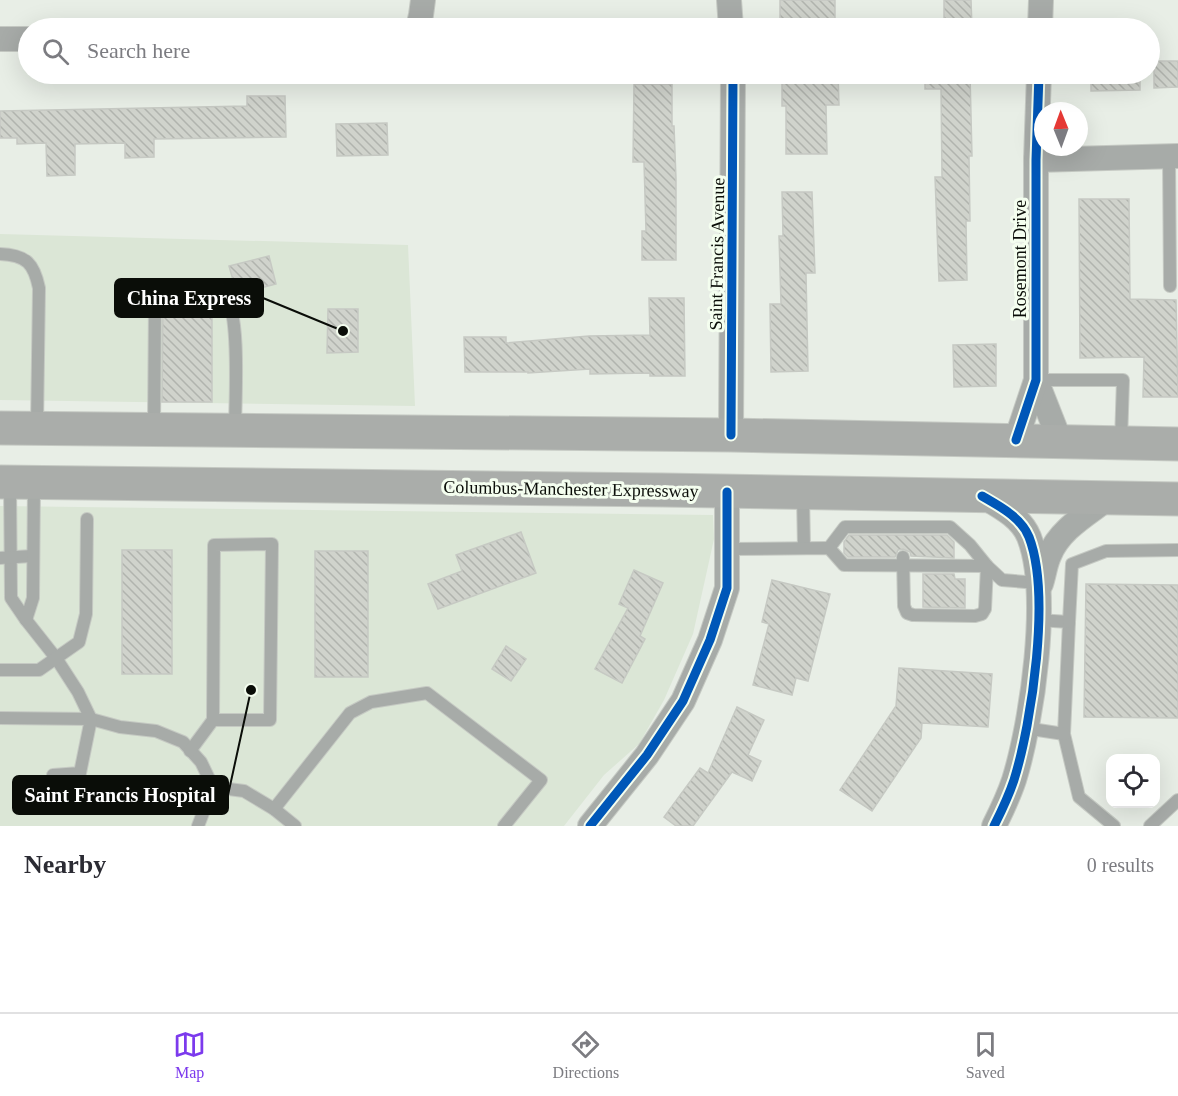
<!DOCTYPE html>
<style>
:root{--surface:#fff;--page:#f7f7f7;--text:#2b2b33;--muted:#7c7c81;--line:#e1e1e2;--accent:#7c3aed}
body{margin:0;font-family:Georgia,serif;background:var(--page);color:var(--text)}
.controls{position:absolute;right:18px;bottom:18px;display:grid;overflow:hidden;border-radius:12px;box-shadow:0 6px 24px #0002}
.controls button{width:54px;height:54px;display:grid;place-items:center;padding:0;border:0;border-bottom:2px solid var(--line);background:var(--surface);color:var(--text);font:30px sans-serif}
.compass{position:absolute;left:1034px;top:102px;width:54px;height:54px;border-radius:50%;background:var(--surface);box-shadow:0 6px 24px #0002;rotate:359deg}
.list{margin:0;padding:0;list-style:none}
h2{display:flex;justify-content:space-between;align-items:center;height:78px;margin:0;padding:0 24px;font-size:26px}
h2 small{font-size:20px;font-weight:400;color:var(--muted)}
.icon{flex:none;width:33px;height:33px;fill:none;stroke:currentColor;stroke-width:2;stroke-linecap:round;stroke-linejoin:round}
.map{position:relative;flex:none;width:1178px;height:826px;overflow:hidden}
.search{position:absolute;background:var(--surface);box-shadow:0 6px 24px #0002;left:18px;right:18px;top:18px;height:66px;display:flex;align-items:center;gap:15px;box-sizing:border-box;padding:0 21px;border-radius:33px;color:var(--muted);font-size:22px}
.sheet{height:186px;background:var(--surface)}
nav{display:flex;justify-content:space-around;align-items:center;box-sizing:border-box;height:84px;border-top:2px solid var(--line);background:var(--surface);font-size:16px;color:var(--muted)}
nav a{display:grid;justify-items:center;gap:3px}
nav .on{color:var(--accent)}
.map>svg:first-child{display:block}
.built{fill:#dbe6d6}
.building{fill:url(#building-back-hatch);stroke:#c6c9c3;stroke-width:1.5}
.lines{fill:none;stroke-linecap:round;stroke-linejoin:round}
.lane-casing{stroke:#c5c9c3;stroke-width:14}
.street-casing{stroke:#c5c9c3;stroke-width:26}
.primary-casing{stroke:#c5c9c3;stroke-width:35}
.lane{stroke:#a7aba8;stroke-width:12}
.street{stroke:#a7aba8;stroke-width:24}
.primary{stroke:#aaadaa;stroke-width:33}
.cycleway-casing{stroke:#f4feef;stroke-width:13}
.cycleway{stroke:#0057b8;stroke-width:9}
.labels{text-anchor:middle;dominant-baseline:central;stroke-width:6;stroke-linejoin:round;paint-order:stroke}
.street-label{font-size:18px;fill:#0a0d08;stroke:#f4feef}
.leader{fill:none;stroke:#0a0d08;stroke-width:2}
.callout-dot{fill:#0a0d08;stroke:#f4feef;stroke-width:2}
.callout{fill:#0a0d08;stroke:#0a0d08;stroke-width:2}
.callout-label{font-size:20px;text-anchor:middle;font-weight:bold;fill:#fff}
</style>
<div class="map">
<svg width="1178" height="826" viewBox="0 0 1178 826">
<defs>
<pattern id="building-back-hatch" width="6" height="6" patternUnits="userSpaceOnUse" patternTransform="scale(1.5)"><rect width="6" height="6" fill="#d0d3cc"/><path d="M-1 5l2 2M0 0l6 6M5-1l2 2" fill="none" stroke="#b1b4ae"/></pattern>
</defs>
<rect width="100%" height="100%" fill="#e8eee6"/>
<g class="built">
<polygon points="0,234 408,245 415,406 0,400"/>
<polygon points="0,506 713,515 714,539 693,634 664,700 639,744 604,775 564,826 0,826"/>
</g>
<g class="building">
<rect x="780" y="0" width="55" height="28"/>
<polygon points="944,0 971,0 972,28 944,28"/>
<polygon points="1154,61 1178,61 1178,87 1154,88"/>
<polygon points="782,74 838,74 839,105 826,105 827,154 786,154 786,106 782,106"/>
<polygon points="925,74 970,74 972,156 969,156 970,221 966,221 967,280 939,281 935,177 942,177 941,89 925,89"/>
<polygon points="1091,74 1140,74 1140,90 1091,91"/>
<polygon points="634,84 672,84 672,126 674,126 676,179 676,260 642,260 642,231 646,231 644,162 633,162"/>
<polygon points="247,96 285,96 286,137 154,139 154,157 125,158 125,143 75,144 75,175 47,176 46,143 17,144 17,138 0,138 0,111 247,106"/>
<polygon points="387,123 388,155 337,156 336,124"/>
<polygon points="782,192 812,192 815,273 806,273 808,371 771,372 770,304 781,304 779,236 783,236"/>
<polygon points="1079,199 1129,199 1130,299 1176,300 1178,397 1143,397 1144,357 1080,358"/>
<polygon points="269,256 276,284 237,294 229,266"/>
<polygon points="167,297 206,297 212,299 212,402 162,402 163,302"/>
<polygon points="649,298 684,298 685,376 650,376 650,373 590,374 590,369 528,373 528,372 465,372 464,337 506,337 506,343 589,336 650,335"/>
<polygon points="328,309 358,309 358,352 327,353"/>
<polygon points="996,344 996,386 954,387 953,345"/>
<polygon points="521,532 536,573 438,609 428,584 462,571 456,555"/>
<polygon points="849,535 947,535 954,542 954,558 911,556 910,552 903,549 898,550 895,557 848,557 844,553 844,542"/>
<rect x="122" y="550" width="50" height="124"/>
<rect x="315" y="551" width="53" height="126"/>
<polygon points="634,570 663,583 640,636 645,639 622,683 595,669 628,608 619,604"/>
<polygon points="923,574 954,574 955,579 965,579 965,608 923,607"/>
<polygon points="772,580 830,594 808,681 796,678 792,695 753,685 769,624 762,622"/>
<polygon points="1086,584 1178,585 1178,718 1084,717"/>
<polygon points="506,646 526,659 511,681 492,669"/>
<polygon points="899,668 992,674 988,727 922,723 921,738 872,811 840,790 896,706"/>
<polygon points="737,707 764,720 748,755 761,761 752,781 732,772 693,826 676,826 664,817 700,768 708,773"/>
</g>
<g class="lines">
<defs>
<g id="lane">
<polyline points="1169,157 1170,286"/>
<path d="M0,254C27,255 34,264 39,288L37,426"/>
<polyline points="1036,380 1123,380 1121,441"/>
<path d="M154,427L155,300C161,287 171,285 185,286C198,286 215,289 225,297C241,311 235,405 235,429"/>
<polyline points="10,483 11,598 26,620 56,658 78,692 91,719 120,727 156,731 183,742 201,762 213,787 244,791 274,809 295,826"/>
<polyline points="803,495 804,548"/>
<polyline points="829,548 845,527 950,527 970,545 987,566 985,609 982,614 975,616 913,615 907,613 904,606 903,557"/>
<polyline points="728,549 829,548 844,565 987,566 1002,580 1038,583"/>
<polyline points="0,558 32,556"/>
<polyline points="26,620 33,598 34,485"/>
<polyline points="1038,620 1069,622 1064,734 1079,797 1114,826"/>
<polyline points="1069,622 1072,564 1106,551 1178,550"/>
<polyline points="0,670 39,670 79,642 86,614 87,519"/>
<polyline points="0,718 91,719 80,773 53,775"/>
<polyline points="1025,728 1064,734"/>
<polyline points="190,751 213,720 270,720 272,544 214,545 213,720"/>
<polyline points="274,809 350,713 371,702 427,693 541,780 504,826"/>
<polyline points="198,826 213,787"/>
<polyline points="1150,826 1178,800"/>
</g>
<g id="street">
<polyline points="729,0 731,28"/>
<polyline points="418,28 421,15 423,0"/>
<polyline points="1040,28 1041,0"/>
<polyline points="0,39 28,39"/>
<polyline points="1036,160 1178,156"/>
<polyline points="1036,380 1060,441"/>
<polyline points="731,435 733,74"/>
<polyline points="1016,440 1036,380 1036,160 1039,74"/>
<path d="M982,496C999,506 1021,517 1029,537C1051,594 1032,722 1014,780C1009,795 1001,812 994,826"/>
<path d="M1041,584C1044,575 1045,565 1049,556C1059,530 1086,515 1107,499"/>
<polyline points="590,826 647,755 683,701 710,640 727,588 727,492"/>
</g>
<g id="primary">
<polyline points="0,428 731,435 1178,444"/>
<polyline points="0,482 663,490 1178,499"/>
</g>
</defs>
<use href="#lane" class="lane-casing"/>
<use href="#street" class="street-casing"/>
<use href="#primary" class="primary-casing"/>
<use href="#lane" class="lane"/>
<use href="#street" class="street"/>
<use href="#primary" class="primary"/>
<defs>
<g id="cycleway">
<polyline points="731,435 733,74"/>
<polyline points="1016,440 1036,380 1036,160 1039,74"/>
<path d="M982,496C999,506 1021,517 1029,537C1051,594 1032,722 1014,780C1009,795 1001,812 994,826"/>
<polyline points="590,826 647,755 683,701 710,640 727,588 727,492"/>
</g>
</defs>
<use href="#cycleway" class="cycleway-casing"/>
<use href="#cycleway" class="cycleway"/>
</g>
<g class="labels">
<g class="street-label">
<text transform="translate(717 254) rotate(-89)">Saint Francis Avenue</text>
<text transform="translate(1020 259) rotate(-90)">Rosemont Drive</text>
<text transform="translate(571 489) rotate(1)">Columbus-Manchester Expressway</text>
</g>
</g>
<path class="leader" d="M343 331L263 298M251 690L228 795"/>
<g class="callout-dot">
<circle cx="343" cy="331" r="6"/>
<circle cx="251" cy="690" r="6"/>
</g>
<g class="callout">
<rect x="115" y="279" width="148" height="38" rx="6"/>
<rect x="13" y="776" width="215" height="38" rx="6"/>
</g>
<g class="callout-label">
<text x="189" y="305">China Express</text>
<text x="120" y="802">Saint Francis Hospital</text>
</g>
</svg>
<div class="controls">
<button><svg class="icon" aria-label="locate" viewBox="0 0 24 24"><circle cx="12" cy="12" r="6"/><path d="M12 2v4M12 18v4M2 12h4M18 12h4"/></svg></button>
</div>
<svg class="compass" viewBox="-18 -18 36 36"><path d="M0-13l5 13h-10z" fill="#e53935"/><path d="M0 13l5-13h-10z" fill="#7c7c81"/></svg>
<div class="search"><svg class="icon" aria-label="search" viewBox="0 0 24 24"><circle cx="10" cy="10" r="6"/><path d="M15 15l6 6"/></svg>Search here</div>
</div>
<section class="sheet">
<h2>Nearby<small>0 results</small></h2>
<ul class="list">
</ul>
</section>
<nav>
<a class="on"><svg class="icon" aria-label="map" viewBox="0 0 24 24"><path d="M3 6l6-2 6 2 6-2v14l-6 2-6-2-6 2zM9 4v14M15 6v14"/></svg>Map</a>
<a><svg class="icon" aria-label="directions" viewBox="0 0 24 24"><path d="M12 3l9 9-9 9-9-9zM9 14v-3h6M13 9l2 2-2 2"/></svg>Directions</a>
<a><svg class="icon" aria-label="saved" viewBox="0 0 24 24"><path d="M7 4h10v16l-5-4-5 4z"/></svg>Saved</a>
</nav>
